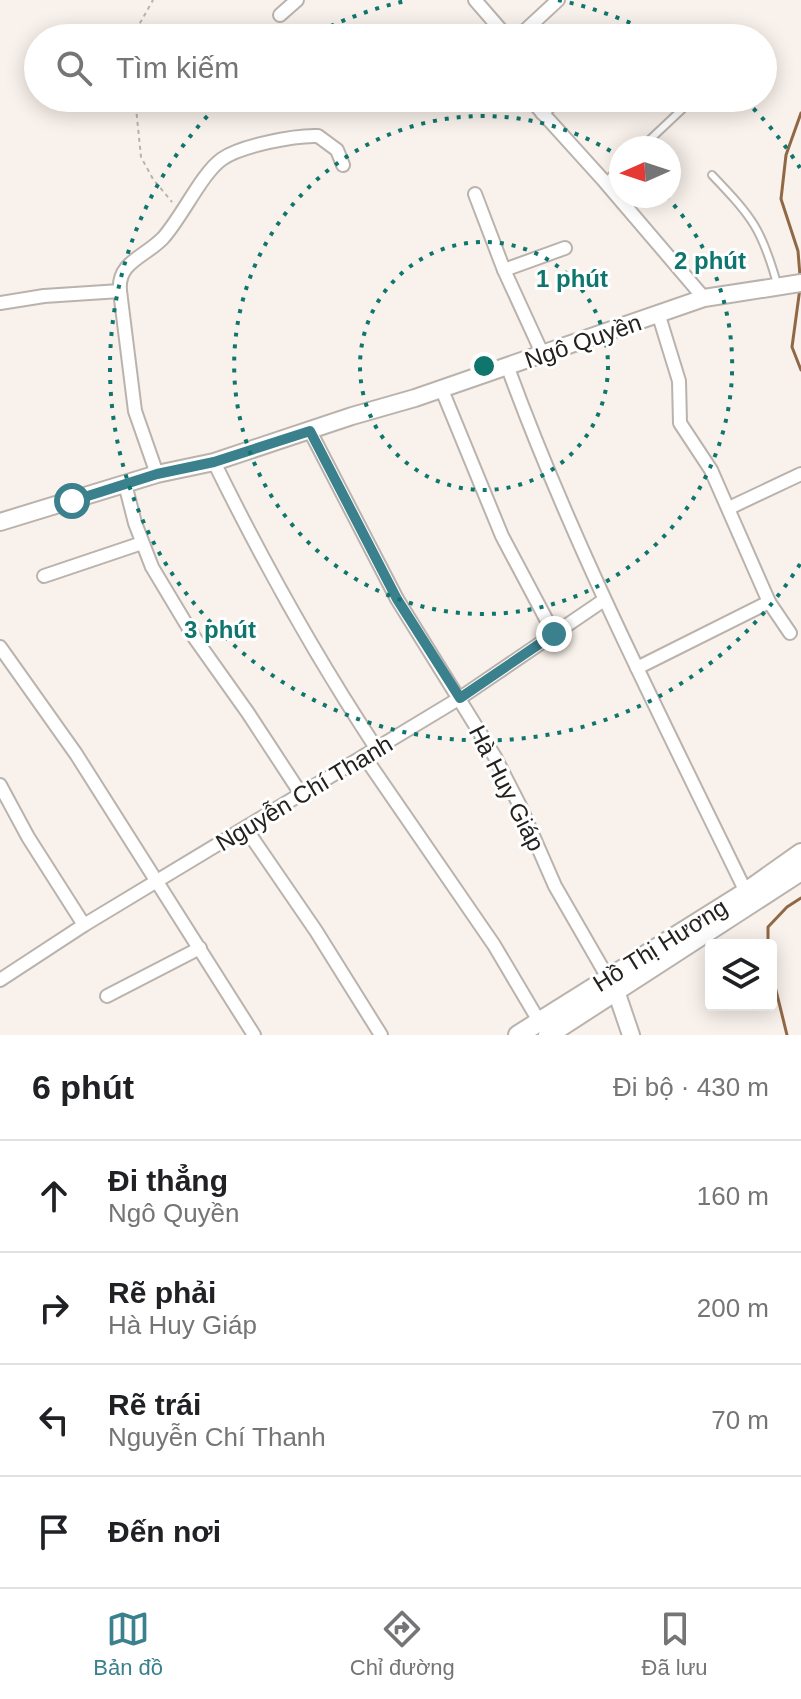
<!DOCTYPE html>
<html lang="vi">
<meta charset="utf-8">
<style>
:root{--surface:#fff;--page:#f2f2f2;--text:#202124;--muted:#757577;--line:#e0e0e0;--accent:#3a808d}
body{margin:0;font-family:Arial,sans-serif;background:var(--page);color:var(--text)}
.controls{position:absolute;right:24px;bottom:24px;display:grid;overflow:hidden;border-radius:8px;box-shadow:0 4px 20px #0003}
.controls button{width:72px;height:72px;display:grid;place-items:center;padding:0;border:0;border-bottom:2px solid var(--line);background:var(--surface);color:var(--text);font:40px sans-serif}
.compass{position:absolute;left:609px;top:136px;width:72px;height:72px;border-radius:50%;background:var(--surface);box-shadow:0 4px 20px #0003;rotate:267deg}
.stop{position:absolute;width:24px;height:24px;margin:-18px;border:6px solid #3a808d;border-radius:50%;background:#fff}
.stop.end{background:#3a808d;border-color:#fff;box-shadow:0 2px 8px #0008}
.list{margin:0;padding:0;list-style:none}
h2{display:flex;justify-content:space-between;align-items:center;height:104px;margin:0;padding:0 32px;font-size:34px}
h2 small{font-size:26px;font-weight:400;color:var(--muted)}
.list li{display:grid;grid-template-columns:52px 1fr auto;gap:24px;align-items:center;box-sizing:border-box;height:112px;padding:0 32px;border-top:2px solid var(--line)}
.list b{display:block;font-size:30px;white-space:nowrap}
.list p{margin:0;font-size:26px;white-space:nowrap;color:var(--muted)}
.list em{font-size:26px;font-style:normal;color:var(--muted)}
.icon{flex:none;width:44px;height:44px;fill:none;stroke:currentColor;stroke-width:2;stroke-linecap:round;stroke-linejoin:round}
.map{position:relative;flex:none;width:801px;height:1035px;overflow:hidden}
.search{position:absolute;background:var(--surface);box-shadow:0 4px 20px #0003;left:24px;right:24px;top:24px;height:88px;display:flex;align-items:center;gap:20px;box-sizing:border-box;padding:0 28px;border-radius:44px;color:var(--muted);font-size:30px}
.sheet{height:552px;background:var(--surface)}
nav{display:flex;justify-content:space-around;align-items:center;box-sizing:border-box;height:112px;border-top:2px solid var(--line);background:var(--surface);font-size:22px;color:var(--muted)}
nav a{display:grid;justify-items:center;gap:4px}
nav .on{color:var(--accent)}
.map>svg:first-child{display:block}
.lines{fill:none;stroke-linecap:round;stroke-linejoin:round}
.stream{stroke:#906846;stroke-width:3}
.lane-casing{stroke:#bab3ad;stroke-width:10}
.street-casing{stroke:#bab3ad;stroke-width:16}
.secondary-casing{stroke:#bab3ad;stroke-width:20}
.primary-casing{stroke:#bab3ad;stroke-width:22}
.path{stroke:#b9b2ad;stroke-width:2;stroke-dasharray:4 4;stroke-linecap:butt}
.lane{stroke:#fff;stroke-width:6}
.street{stroke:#fff;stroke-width:12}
.secondary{stroke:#fff;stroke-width:16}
.primary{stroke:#fff;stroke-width:18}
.route{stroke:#3a808d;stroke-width:10}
.ring{fill:none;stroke:#0f766e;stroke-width:4;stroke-dasharray:4 8}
.labels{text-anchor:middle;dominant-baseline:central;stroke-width:6;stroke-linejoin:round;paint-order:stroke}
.street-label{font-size:24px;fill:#24211f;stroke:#fff}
.centre{fill:#0f766e;stroke:#fff;stroke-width:4}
.ring-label{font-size:24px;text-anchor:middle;font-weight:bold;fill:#0f766e;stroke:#fff;stroke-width:6;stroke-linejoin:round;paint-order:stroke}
</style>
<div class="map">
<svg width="801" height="1035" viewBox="0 0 801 1035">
<rect width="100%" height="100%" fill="#f9f1eb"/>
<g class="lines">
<g class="stream">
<polyline points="800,276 798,251 781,199 786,155 801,113"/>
<polyline points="800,288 792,347 801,370"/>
<polyline points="768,945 768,927 787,907 801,898"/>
<polyline points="771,970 787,1035"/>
</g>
<defs>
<g id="lane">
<polyline points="641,148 694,98"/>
<path d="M712,175C753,218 762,229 778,287"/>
<polyline points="605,182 621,167"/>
</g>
<g id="street">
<polyline points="475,0 508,38"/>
<polyline points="280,15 297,0"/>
<polyline points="517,38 558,0"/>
<polyline points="529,98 605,182 704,298"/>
<polyline points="542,113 558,98"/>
<polyline points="475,194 504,270 543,355"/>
<polyline points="504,270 565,248"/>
<polyline points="120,291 135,411 157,474"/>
<path d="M0,303L44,296L120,291C117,262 145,257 163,238C182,217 202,173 222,159C240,146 295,135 318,136L337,150L343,165"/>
<path d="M508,368C574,548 662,719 746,892"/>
<polyline points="442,390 502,536 554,634"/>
<polyline points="310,431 397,599 495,757 520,806 555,886 608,978"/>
<path d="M214,462C262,560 316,657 376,748"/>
<polyline points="125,484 135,523 152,567 194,637 248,713 301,794"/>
<polyline points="729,508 801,474"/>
<polyline points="44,576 142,543"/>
<polyline points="769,602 790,633"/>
<polyline points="0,647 76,754 254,1035"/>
<polyline points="637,668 769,602 711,470 680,423 679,381 659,316"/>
<polyline points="364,756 494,945 539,1021"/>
<polyline points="0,785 28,837 84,925"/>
<polyline points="246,829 316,931 381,1035"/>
<polyline points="0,980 84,925 460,698 604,600"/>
<polyline points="107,996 200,948"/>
</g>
<g id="secondary">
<polyline points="0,522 157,474 214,462 352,416 415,398 704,298 801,283"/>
<polyline points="616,991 631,1035"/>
</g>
<g id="primary">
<polyline points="518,1035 746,892 801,853"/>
<polyline points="548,1035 801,871"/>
</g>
</defs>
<use href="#lane" class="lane-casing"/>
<use href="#street" class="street-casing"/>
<use href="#secondary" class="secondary-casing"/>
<use href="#primary" class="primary-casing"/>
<g class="path">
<polyline points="134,38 135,32 153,0"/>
<polyline points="135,98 141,157 153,179 172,202"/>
</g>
<use href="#lane" class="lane"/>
<use href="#street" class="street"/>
<use href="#secondary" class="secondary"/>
<use href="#primary" class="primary"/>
</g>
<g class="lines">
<polyline class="route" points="72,501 157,474 214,462 310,431 397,599 460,698 554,634"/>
</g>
<g class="ring">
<circle cx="484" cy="366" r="124"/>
<path d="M666 196A249 249 0 1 1 620 157"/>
<path d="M800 564A373 373 0 1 1 223 100M309 37A373 373 0 0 1 410 0M558 0A373 373 0 0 1 659 37M745 100A373 373 0 0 1 800 168"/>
</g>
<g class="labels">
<g class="street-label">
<text transform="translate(583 341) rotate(-19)">Ngô Quyền</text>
<text transform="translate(507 788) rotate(63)">Hà Huy Giáp</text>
<text transform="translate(304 793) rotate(-31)">Nguyễn Chí Thanh</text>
<text transform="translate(660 945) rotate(-32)">Hồ Thị Hương</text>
</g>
</g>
<circle cx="484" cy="366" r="12" class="centre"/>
<g class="ring-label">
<text x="710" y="269">2 phút</text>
<text x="572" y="287">1 phút</text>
<text x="220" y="638">3 phút</text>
</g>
</svg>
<div class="controls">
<button><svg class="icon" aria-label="layers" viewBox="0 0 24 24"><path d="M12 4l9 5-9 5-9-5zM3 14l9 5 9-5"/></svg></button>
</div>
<svg class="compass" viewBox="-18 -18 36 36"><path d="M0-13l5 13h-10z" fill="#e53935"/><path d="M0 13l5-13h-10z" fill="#757577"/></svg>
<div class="stop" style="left:72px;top:501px"></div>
<div class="stop end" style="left:554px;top:634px"></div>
<div class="search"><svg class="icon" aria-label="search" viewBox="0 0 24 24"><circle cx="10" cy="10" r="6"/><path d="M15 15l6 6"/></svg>Tìm kiếm</div>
</div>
<section class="sheet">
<h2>6 phút<small>Đi bộ · 430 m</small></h2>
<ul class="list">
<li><svg class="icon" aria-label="ahead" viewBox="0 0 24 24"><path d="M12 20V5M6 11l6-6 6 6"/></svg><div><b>Đi thẳng</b><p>Ngô Quyền</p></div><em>160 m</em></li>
<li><svg class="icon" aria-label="right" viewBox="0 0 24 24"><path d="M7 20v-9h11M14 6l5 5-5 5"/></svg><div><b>Rẽ phải</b><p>Hà Huy Giáp</p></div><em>200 m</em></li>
<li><svg class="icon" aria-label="left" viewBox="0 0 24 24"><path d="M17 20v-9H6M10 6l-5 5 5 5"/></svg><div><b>Rẽ trái</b><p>Nguyễn Chí Thanh</p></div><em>70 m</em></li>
<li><svg class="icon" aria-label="arrive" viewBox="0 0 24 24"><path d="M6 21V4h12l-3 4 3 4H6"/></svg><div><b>Đến nơi</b></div></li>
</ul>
</section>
<nav>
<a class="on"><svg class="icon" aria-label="map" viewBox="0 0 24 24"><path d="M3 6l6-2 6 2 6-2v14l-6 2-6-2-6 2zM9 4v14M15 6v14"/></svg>Bản đồ</a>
<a><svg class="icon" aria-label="directions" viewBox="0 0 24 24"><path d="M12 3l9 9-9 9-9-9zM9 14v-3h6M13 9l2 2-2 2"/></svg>Chỉ đường</a>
<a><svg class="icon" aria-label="saved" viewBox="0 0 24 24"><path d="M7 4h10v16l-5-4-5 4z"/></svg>Đã lưu</a>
</nav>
